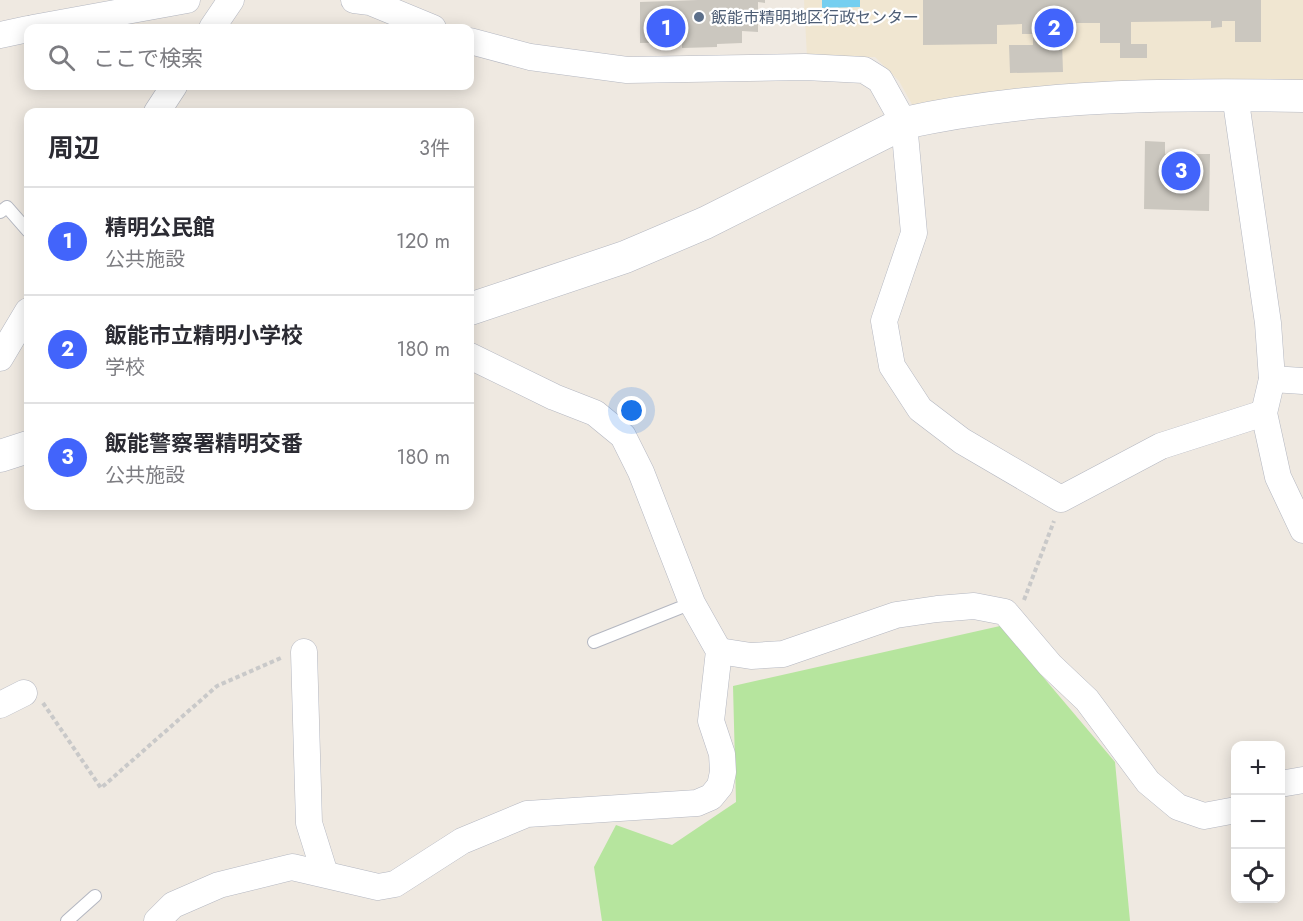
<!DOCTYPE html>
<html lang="ja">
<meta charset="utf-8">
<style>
:root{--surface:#fff;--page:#f2f2f3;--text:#2b2b33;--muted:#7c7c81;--line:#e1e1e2;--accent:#4264fb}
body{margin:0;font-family:Jost,"Noto Sans JP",sans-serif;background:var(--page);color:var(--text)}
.controls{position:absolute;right:18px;bottom:18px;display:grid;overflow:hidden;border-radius:12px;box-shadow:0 3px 15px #0003}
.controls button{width:54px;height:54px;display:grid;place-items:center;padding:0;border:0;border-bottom:2px solid var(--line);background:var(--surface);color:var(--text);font:30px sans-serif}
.you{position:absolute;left:632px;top:411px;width:21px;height:21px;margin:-15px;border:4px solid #fff;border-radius:50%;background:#1a73e8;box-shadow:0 0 0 9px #1a73e833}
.badge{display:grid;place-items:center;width:39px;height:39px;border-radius:50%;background:var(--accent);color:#fff;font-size:20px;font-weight:700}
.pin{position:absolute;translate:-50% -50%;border:3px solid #fff;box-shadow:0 2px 6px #0006}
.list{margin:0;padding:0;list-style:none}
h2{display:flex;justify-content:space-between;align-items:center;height:78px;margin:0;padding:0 24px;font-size:26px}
h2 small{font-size:20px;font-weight:400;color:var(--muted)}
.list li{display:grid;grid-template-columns:39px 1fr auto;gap:18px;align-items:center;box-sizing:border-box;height:108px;padding:0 24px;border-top:2px solid var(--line)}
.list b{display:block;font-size:22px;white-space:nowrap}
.list p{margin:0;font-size:20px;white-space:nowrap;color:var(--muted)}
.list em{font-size:20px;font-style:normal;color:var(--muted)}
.icon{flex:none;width:33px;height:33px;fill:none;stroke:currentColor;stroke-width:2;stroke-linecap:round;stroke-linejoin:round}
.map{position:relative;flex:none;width:1303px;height:921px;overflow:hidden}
.search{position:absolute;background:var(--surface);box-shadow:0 3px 15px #0003;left:24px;top:24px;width:450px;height:66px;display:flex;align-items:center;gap:15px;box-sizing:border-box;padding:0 21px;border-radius:12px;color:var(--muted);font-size:22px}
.panel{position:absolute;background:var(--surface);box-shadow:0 3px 15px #0003;left:24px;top:108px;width:450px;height:402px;border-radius:12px}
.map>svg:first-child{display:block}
.education{fill:#f0e6d1}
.green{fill:#b6e59e}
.water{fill:#75cff0}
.building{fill:#cbc7bf}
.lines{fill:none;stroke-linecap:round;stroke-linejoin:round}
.service-casing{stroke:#b4b7c1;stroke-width:14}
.minor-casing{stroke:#b4b7c1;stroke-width:27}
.tertiary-casing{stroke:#b4b7c1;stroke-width:33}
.path{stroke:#c9c9c9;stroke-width:4;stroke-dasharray:4.5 3;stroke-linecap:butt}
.service{stroke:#fff;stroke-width:12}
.minor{stroke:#fff;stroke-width:26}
.tertiary{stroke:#fff;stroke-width:32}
.service-dot{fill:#5c6f8a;stroke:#fff;stroke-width:2}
.labels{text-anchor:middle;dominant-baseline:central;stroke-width:4.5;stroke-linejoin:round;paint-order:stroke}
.service-label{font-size:16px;fill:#4e5e75;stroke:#fff;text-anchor:start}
</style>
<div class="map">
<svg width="1303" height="921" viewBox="0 0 1303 921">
<rect width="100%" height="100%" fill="#efe9e1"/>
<polygon class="education" points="804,0 1303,0 1303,87 914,108 899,81 875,57 807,57"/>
<polygon class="green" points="1000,626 1115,762 1130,921 602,921 594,867 616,825 672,845 736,802 733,686"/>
<polygon class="water" points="822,0 860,0 860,7 822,8"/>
<g class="building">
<polygon points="698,0 765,0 765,3 758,2 758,32 742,31 742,43 717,44 717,47 682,48 682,42 640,43 640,2"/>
<polygon points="923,0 1261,0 1261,42 1235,42 1235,21 1222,21 1222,27 1211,28 1211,21 1131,22 1131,44 1147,44 1147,58 1120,58 1120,43 1100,43 1100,23 1048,23 1048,42 1062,42 1063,72 1010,73 1009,45 1033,45 1033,34 1022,34 1022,24 997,25 997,44 923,45"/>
<polygon points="1145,141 1165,142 1165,154 1210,154 1209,211 1144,209"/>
</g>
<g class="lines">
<defs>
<g id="service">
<polyline points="0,212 7,207 28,231"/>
<polyline points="594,642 692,603"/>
<polyline points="67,921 95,896"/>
</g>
<g id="minor">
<polyline points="354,0 370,2 433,28"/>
<polyline points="33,28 187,0"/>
<polyline points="212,28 231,0"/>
<polyline points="0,35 28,29"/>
<polyline points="470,41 530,57 627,70 805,67 864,70 880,80 904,123 914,233 884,321 892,366 920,409 962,441 1061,499 1161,446 1264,413"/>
<polyline points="1235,95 1268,323 1272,379 1264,413 1278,477 1303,530"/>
<polyline points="157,112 174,86"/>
<polyline points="0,358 28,311"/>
<polyline points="1272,379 1303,381"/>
<polyline points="719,651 751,656 783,654 896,615 937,609 974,606 1005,612 1050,665 1087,700 1148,782 1178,807 1204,816 1236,810"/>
<polyline points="304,652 309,823 325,874"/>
<polyline points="0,705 24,693"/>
<polyline points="1280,784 1303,780"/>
<polyline points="157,921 173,905 219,885 292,867 378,887 395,884 462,841 527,814 697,803 711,797 720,786 723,772 722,754 711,721 719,651 692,603 641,472 623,436 595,413 554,397 470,356"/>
</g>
<g id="tertiary">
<path d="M470,309L625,257L705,223L904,123C1035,94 1170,94 1303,96"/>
<polyline points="0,456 28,447"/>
</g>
</defs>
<use href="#service" class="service-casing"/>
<use href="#minor" class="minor-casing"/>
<use href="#tertiary" class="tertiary-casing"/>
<g class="path">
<polyline points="1024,600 1054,521"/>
<polyline points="43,703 101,788 217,686 283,657"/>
</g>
<use href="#service" class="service"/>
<use href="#minor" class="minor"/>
<use href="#tertiary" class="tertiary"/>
</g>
<circle class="service-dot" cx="699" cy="17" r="6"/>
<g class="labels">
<g class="service-label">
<text x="711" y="17">飯能市精明地区行政センター</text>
</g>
</g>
</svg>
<div class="controls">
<button>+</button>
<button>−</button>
<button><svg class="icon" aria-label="locate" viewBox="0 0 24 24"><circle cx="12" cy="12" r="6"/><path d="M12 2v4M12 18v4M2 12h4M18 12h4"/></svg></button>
</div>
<div class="you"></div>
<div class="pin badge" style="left:666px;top:28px">1</div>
<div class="pin badge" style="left:1054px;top:28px">2</div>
<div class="pin badge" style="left:1181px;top:171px">3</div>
<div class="search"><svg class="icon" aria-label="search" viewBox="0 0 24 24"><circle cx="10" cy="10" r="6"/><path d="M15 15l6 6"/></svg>ここで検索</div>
<section class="panel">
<h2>周辺<small>3件</small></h2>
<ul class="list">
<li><span class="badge">1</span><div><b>精明公民館</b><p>公共施設</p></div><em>120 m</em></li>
<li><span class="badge">2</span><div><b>飯能市立精明小学校</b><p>学校</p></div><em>180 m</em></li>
<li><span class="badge">3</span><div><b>飯能警察署精明交番</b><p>公共施設</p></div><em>180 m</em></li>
</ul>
</section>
</div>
